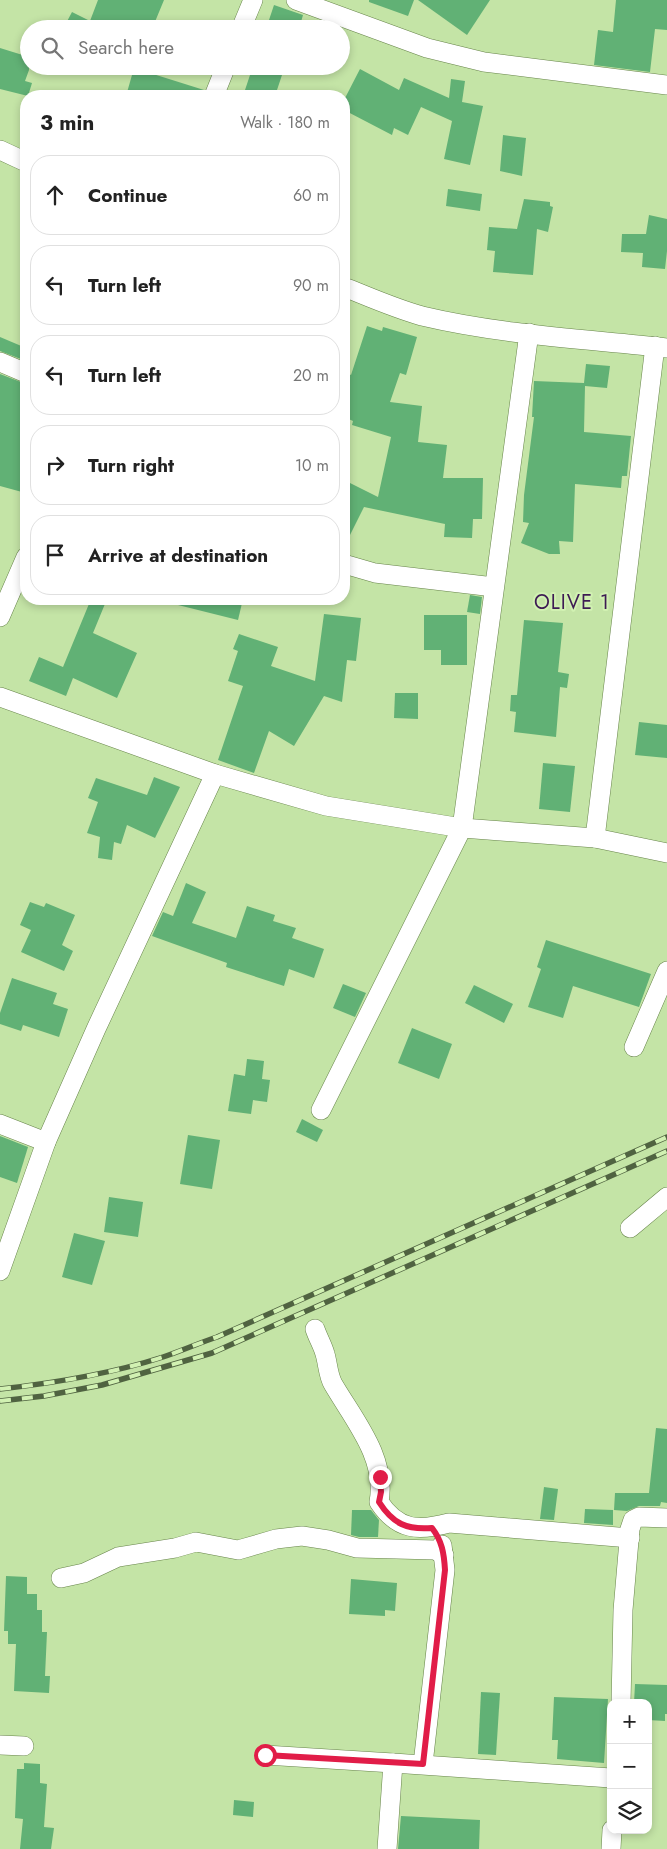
<!DOCTYPE html>
<meta charset="utf-8">
<style>
:root{--surface:#fff;--page:#f6f6f6;--text:#222;--muted:#767676;--line:#e0e0e0}
body{margin:0;font-family:Jost,sans-serif;background:var(--page);color:var(--text)}
.controls{position:absolute;right:15px;bottom:15px;display:grid;overflow:hidden;border-radius:10px;box-shadow:0 2px 8px #0003}
.controls button{width:45px;height:45px;display:grid;place-items:center;padding:0;border:0;border-bottom:1px solid var(--line);background:var(--surface);color:var(--text);font:25px sans-serif}
.stop{position:absolute;width:15px;height:15px;margin:-11px;border:4px solid #e11d48;border-radius:50%;background:#fff}
.stop.end{background:#e11d48;border-color:#fff;box-shadow:0 1px 5px #0008}
.list{margin:0;padding:0;list-style:none}
h2{display:flex;justify-content:space-between;align-items:center;height:65px;margin:0;padding:0 20px;font-size:21px}
h2 small{font-size:16px;font-weight:400;color:var(--muted)}
.list li{display:grid;grid-template-columns:32px 1fr auto;gap:15px;align-items:center;box-sizing:border-box;height:80px;margin:0 10px 10px;padding:0 10px;border:1px solid var(--line);border-radius:20px}
.list b{display:block;font-size:19px;white-space:nowrap}
.list em{font-size:16px;font-style:normal;color:var(--muted)}
.icon{flex:none;width:28px;height:28px;fill:none;stroke:currentColor;stroke-width:2;stroke-linecap:round;stroke-linejoin:round}
.map{position:relative;flex:none;width:667px;height:1849px;overflow:hidden}
.search{position:absolute;background:var(--surface);box-shadow:0 2px 8px #0003;left:20px;top:20px;width:330px;height:55px;display:flex;align-items:center;gap:12px;box-sizing:border-box;padding:0 18px;border-radius:28px;color:var(--muted);font-size:19px}
.panel{position:absolute;background:var(--surface);box-shadow:0 2px 8px #0003;left:20px;top:90px;width:330px;height:515px;border-radius:20px}
.map>svg:first-child{display:block}
.building{fill:#61b175}
.lines{fill:none;stroke-linecap:round;stroke-linejoin:round}
.minor-casing{stroke:#67844a;stroke-width:20}
.minor{stroke:#fff;stroke-width:19}
.rail-casing{stroke:#506341;stroke-width:5.5}
.rail{stroke:#d1f1b2;stroke-width:4;stroke-dasharray:11;stroke-linecap:butt}
.route{stroke:#e11d48;stroke-width:6}
.labels{text-anchor:middle;dominant-baseline:central;stroke-width:4;stroke-linejoin:round;paint-order:stroke}
.quarter-label{font-size:20px;letter-spacing:1px;fill:#3d1b53;stroke:#d1f1b2}
</style>
<div class="map">
<svg width="667" height="1849" viewBox="0 0 667 1849">
<rect width="100%" height="100%" fill="#c4e4a6"/>
<g class="building">
<polygon points="98,0 164,0 152,29 63,29 72,12 90,21"/>
<polygon points="369,0 414,0 408,16 369,2"/>
<polygon points="418,0 490,0 467,35"/>
<polygon points="616,0 667,0 667,30 655,29 650,72 594,65 598,30 613,32"/>
<polygon points="274,5 303,15 299,29 266,29"/>
<polygon points="0,48 29,57 29,70 25,81 32,83 28,96 0,89"/>
<polygon points="253,66 285,66 275,96 243,96"/>
<polygon points="134,68 204,90 203,96 126,96"/>
<polygon points="360,69 399,90 404,78 449,98 451,79 465,81 462,102 483,106 470,165 444,159 452,121 421,107 408,135 394,128 392,135 344,110 344,100"/>
<polygon points="503,135 526,138 522,176 500,171"/>
<polygon points="448,189 482,194 480,211 446,206"/>
<polygon points="524,199 550,202 550,206 553,207 548,232 537,229 533,275 493,272 495,251 487,250 489,227 517,229"/>
<polygon points="649,215 667,219 667,251 665,269 642,267 643,253 621,252 622,234 646,234"/>
<polygon points="367,326 382,331 383,327 417,337 406,375 400,373 390,402 422,406 418,442 447,445 443,478 483,478 482,519 473,519 472,538 444,537 445,524 364,507 344,547 344,490 348,482 378,497 391,437 352,425 353,421 344,417 344,388 349,374 351,375"/>
<polygon points="0,337 26,348 26,361 0,351"/>
<polygon points="586,364 610,366 607,388 585,386 584,432 631,436 627,476 622,476 621,488 575,484 573,542 559,541 560,554 549,554 521,543 529,523 523,522 524,495 534,417 532,417 534,381 584,383"/>
<polygon points="0,374 26,384 26,479 22,492 0,486"/>
<polygon points="470,595 482,597 480,614 467,612"/>
<polygon points="91,599 107,599 93,633 137,653 117,698 73,678 66,696 29,681 39,657 63,667"/>
<polygon points="174,599 243,599 238,620 174,604"/>
<polygon points="324,614 361,618 356,661 347,660 342,702 324,696 294,746 269,731 254,773 218,760 243,686 228,681 238,651 233,649 239,634 278,647 271,666 315,681"/>
<polygon points="424,615 467,615 467,665 441,665 441,650 424,650"/>
<polygon points="524,620 563,623 558,672 569,674 567,688 560,687 556,737 514,732 516,712 510,711 511,695 517,695"/>
<polygon points="395,693 418,693 418,719 394,718"/>
<polygon points="639,722 667,725 667,758 635,755"/>
<polygon points="543,763 575,766 570,812 539,809"/>
<polygon points="154,777 180,787 155,838 127,825 121,844 114,842 112,860 98,858 100,837 87,833 98,802 88,798 96,778 147,795"/>
<polygon points="186,883 206,892 192,923 236,938 247,906 275,915 273,921 296,928 292,938 324,949 314,978 289,969 284,986 226,967 227,963 152,936 163,912 173,916"/>
<polygon points="30,902 44,907 46,903 75,915 62,945 73,951 64,971 21,952 31,930 20,925"/>
<polygon points="546,940 651,974 639,1007 573,986 563,1018 528,1007 541,969 537,967"/>
<polygon points="12,978 57,993 53,1004 68,1009 59,1037 23,1025 21,1031 0,1024 0,1013"/>
<polygon points="343,984 366,993 355,1017 333,1008"/>
<polygon points="474,985 513,1004 504,1023 465,1003"/>
<polygon points="412,1028 452,1044 439,1079 398,1063"/>
<polygon points="247,1059 264,1061 262,1079 270,1080 267,1102 253,1100 251,1114 228,1111 234,1074 245,1076"/>
<polygon points="302,1119 323,1130 317,1142 296,1132"/>
<polygon points="188,1135 220,1140 212,1189 180,1184"/>
<polygon points="0,1136 28,1147 17,1183 0,1177"/>
<polygon points="109,1197 143,1202 138,1237 104,1232"/>
<polygon points="74,1233 105,1241 92,1285 62,1277"/>
<polygon points="656,1428 667,1429 667,1503 661,1502 660,1506 639,1506 627,1511 614,1510 615,1493 649,1493"/>
<polygon points="544,1487 558,1489 554,1520 540,1519"/>
<polygon points="585,1509 613,1510 613,1525 584,1523"/>
<polygon points="352,1510 371,1510 379,1520 378,1537 359,1537 351,1535"/>
<polygon points="6,1576 27,1577 27,1594 37,1594 37,1610 42,1610 42,1632 47,1632 45,1676 50,1676 49,1693 14,1691 16,1644 8,1644 8,1631 4,1631"/>
<polygon points="351,1579 397,1583 395,1611 385,1610 385,1616 349,1614"/>
<polygon points="635,1684 667,1685 667,1714 665,1714 665,1721 648,1720 648,1703 634,1703"/>
<polygon points="481,1692 500,1693 496,1755 478,1754"/>
<polygon points="554,1697 608,1699 604,1763 557,1759 558,1740 552,1740"/>
<polygon points="24,1763 40,1764 40,1783 47,1784 44,1827 54,1828 51,1849 20,1849 23,1819 15,1818 17,1769 24,1769"/>
<polygon points="234,1800 254,1802 253,1817 233,1815"/>
<polygon points="401,1816 480,1820 479,1849 398,1849"/>
</g>
<g class="lines">
<defs>
<g id="minor">
<polyline points="296,0 427,48 484,62 667,85"/>
<polyline points="241,29 253,0"/>
<polyline points="214,96 226,66"/>
<polyline points="0,150 26,162"/>
<path d="M344,287C369,297 396,309 422,316C502,335 586,339 667,348"/>
<polyline points="0,362 26,373"/>
<polyline points="344,564 375,573 494,587"/>
<polyline points="0,617 26,557"/>
<polyline points="0,697 215,774 326,806 462,828 595,838 667,853"/>
<polyline points="595,838 655,346"/>
<polyline points="634,1047 667,971"/>
<polyline points="321,1110 462,828 529,333"/>
<polyline points="0,1124 46,1142"/>
<polyline points="630,1228 667,1197"/>
<polyline points="0,1271 46,1142 96,1029 215,774"/>
<path d="M315,1329C318,1338 323,1346 325,1354C328,1364 328,1375 333,1384C354,1420 387,1458 379,1502C398,1531 419,1531 449,1523L630,1538"/>
<polyline points="61,1578 84,1573 118,1557 175,1548 196,1542 238,1550 276,1539 302,1536 328,1540 357,1548 435,1550 444,1555"/>
<polyline points="621,1703 623,1610 630,1529 633,1520 639,1517 667,1518"/>
<polyline points="0,1745 24,1746"/>
<polyline points="265,1755 393,1763"/>
<polyline points="423,1764 445,1570 442,1545"/>
<polyline points="387,1849 393,1763 611,1778"/>
<polyline points="611,1849 612,1830"/>
</g>
</defs>
<use href="#minor" class="minor-casing"/>
<use href="#minor" class="minor"/>
<defs>
<g id="rail">
<path d="M0,1389C55,1383 110,1374 163,1357C181,1351 199,1343 217,1337L667,1137"/>
<polyline points="0,1401 44,1396 102,1385 212,1353 667,1151"/>
</g>
</defs>
<use href="#rail" class="rail-casing"/>
<use href="#rail" class="rail"/>
</g>
<g class="lines">
<path class="route" d="M265,1755L423,1764L445,1570C444,1553 442,1541 432,1528C407,1530 393,1524 379,1502L381,1492L380,1477"/>
</g>
<g class="labels">
<g class="quarter-label">
<text x="572" y="602">OLIVE 1</text>
</g>
</g>
</svg>
<div class="controls">
<button>+</button>
<button>−</button>
<button><svg class="icon" aria-label="layers" viewBox="0 0 24 24"><path d="M12 4l9 5-9 5-9-5zM3 14l9 5 9-5"/></svg></button>
</div>
<div class="stop" style="left:265px;top:1755px"></div>
<div class="stop end" style="left:380px;top:1477px"></div>
<div class="search"><svg class="icon" aria-label="search" viewBox="0 0 24 24"><circle cx="10" cy="10" r="6"/><path d="M15 15l6 6"/></svg>Search here</div>
<section class="panel">
<h2>3 min<small>Walk · 180 m</small></h2>
<ul class="list">
<li><svg class="icon" aria-label="ahead" viewBox="0 0 24 24"><path d="M12 20V5M6 11l6-6 6 6"/></svg><div><b>Continue</b></div><em>60 m</em></li>
<li><svg class="icon" aria-label="left" viewBox="0 0 24 24"><path d="M17 20v-9H6M10 6l-5 5 5 5"/></svg><div><b>Turn left</b></div><em>90 m</em></li>
<li><svg class="icon" aria-label="left" viewBox="0 0 24 24"><path d="M17 20v-9H6M10 6l-5 5 5 5"/></svg><div><b>Turn left</b></div><em>20 m</em></li>
<li><svg class="icon" aria-label="right" viewBox="0 0 24 24"><path d="M7 20v-9h11M14 6l5 5-5 5"/></svg><div><b>Turn right</b></div><em>10 m</em></li>
<li><svg class="icon" aria-label="arrive" viewBox="0 0 24 24"><path d="M6 21V4h12l-3 4 3 4H6"/></svg><div><b>Arrive at destination</b></div></li>
</ul>
</section>
</div>
